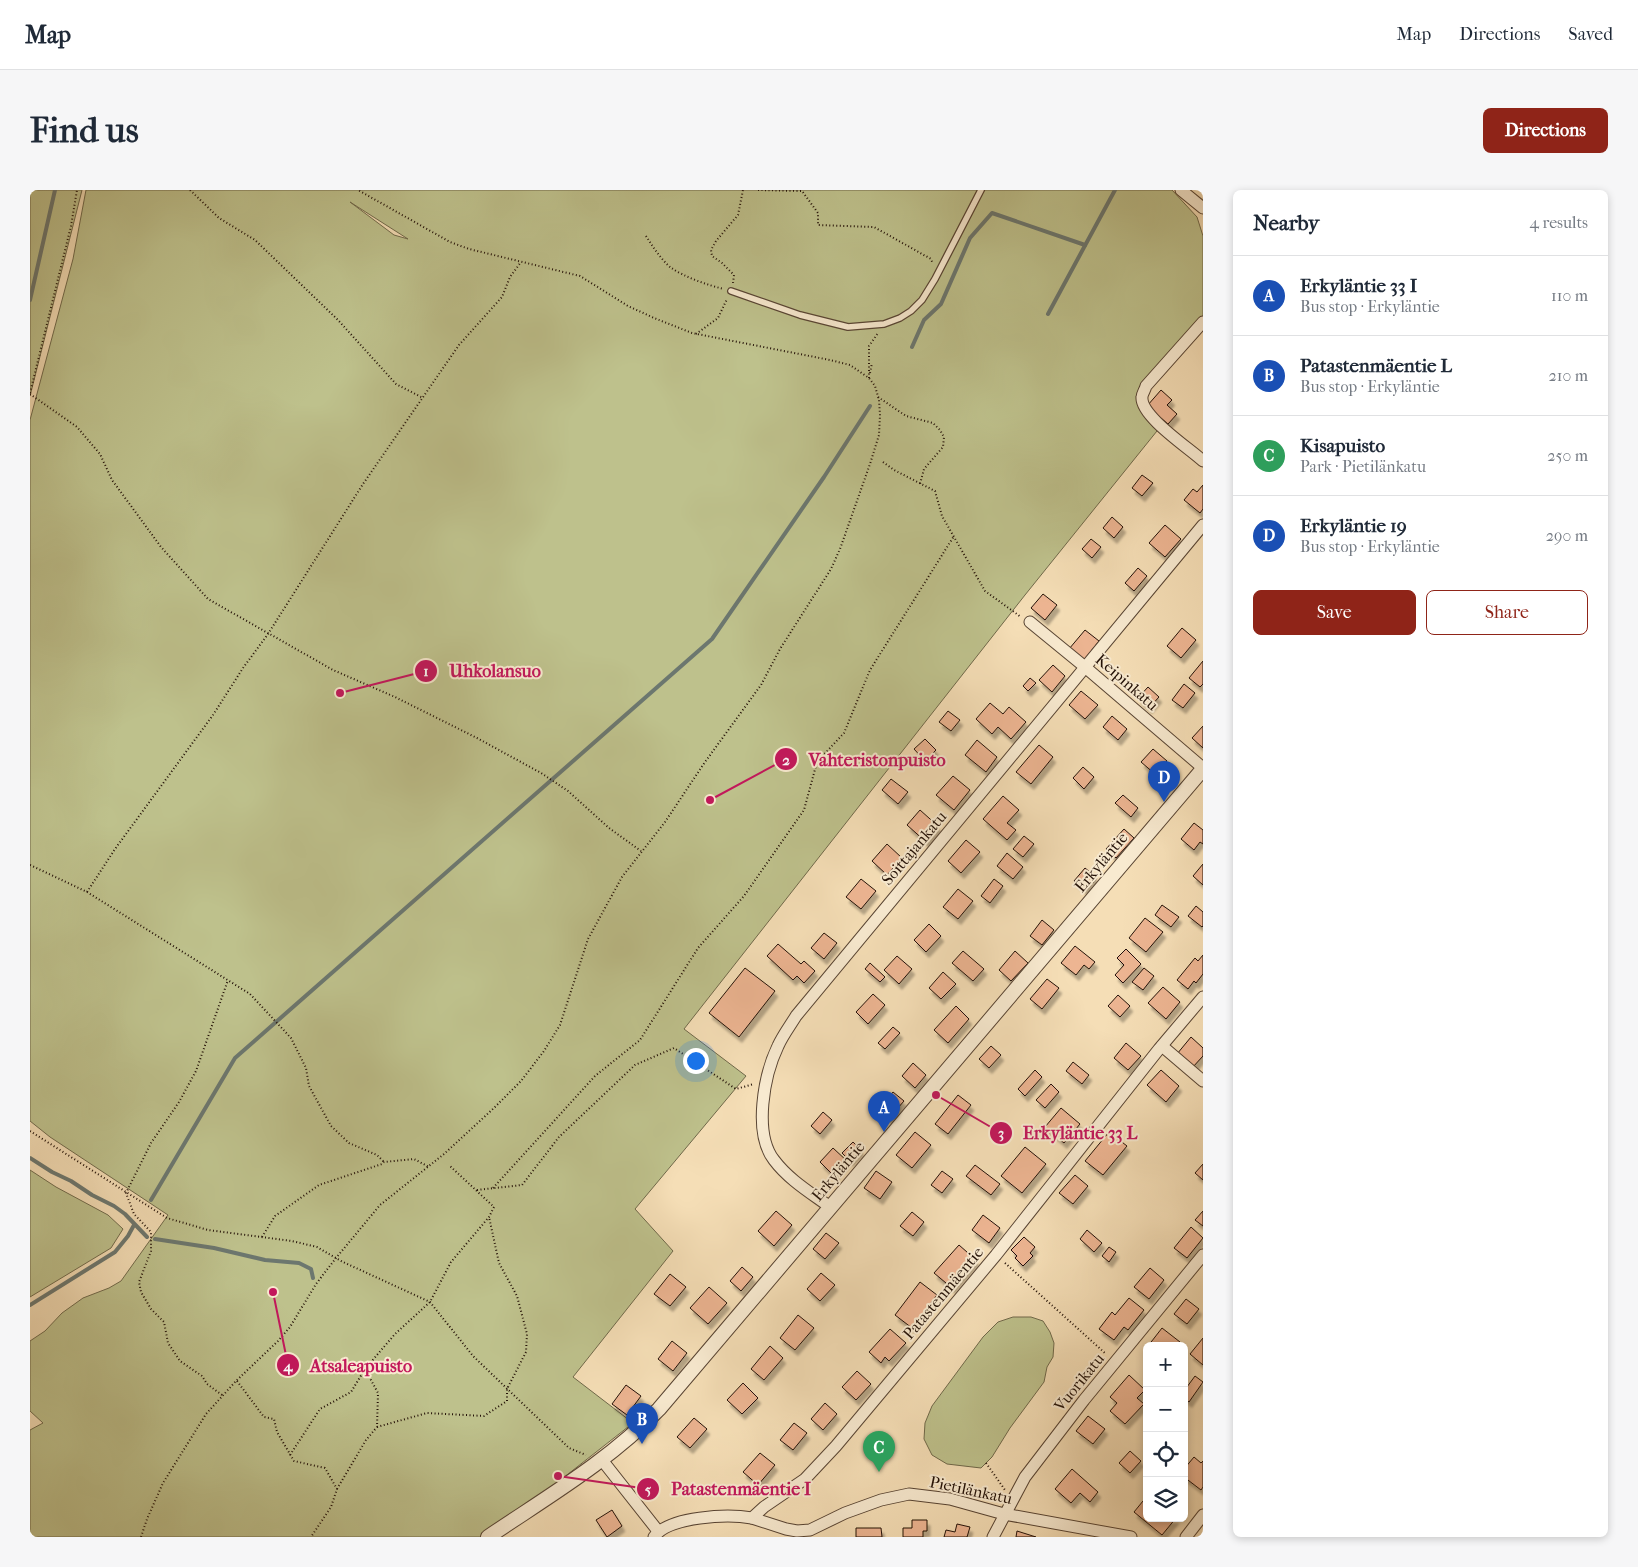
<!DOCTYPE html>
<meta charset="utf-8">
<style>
:root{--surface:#fff;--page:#f6f6f7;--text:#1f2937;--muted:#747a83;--line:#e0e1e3;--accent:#8f2418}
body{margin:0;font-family:"IM FELL French Canon",serif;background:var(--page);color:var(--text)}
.controls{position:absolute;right:15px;bottom:15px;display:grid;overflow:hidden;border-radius:8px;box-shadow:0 2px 8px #0003}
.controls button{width:45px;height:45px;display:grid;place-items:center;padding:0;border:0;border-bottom:1px solid var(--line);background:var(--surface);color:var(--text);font:25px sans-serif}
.you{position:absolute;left:665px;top:870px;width:18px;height:18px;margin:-12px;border:4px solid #fff;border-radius:50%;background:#1a73e8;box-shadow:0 0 0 8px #1a73e833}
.badge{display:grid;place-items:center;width:32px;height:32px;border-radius:50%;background:var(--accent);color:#fff;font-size:16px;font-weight:700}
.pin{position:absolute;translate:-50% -41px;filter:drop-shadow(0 1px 2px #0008)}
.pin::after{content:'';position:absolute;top:26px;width:18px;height:15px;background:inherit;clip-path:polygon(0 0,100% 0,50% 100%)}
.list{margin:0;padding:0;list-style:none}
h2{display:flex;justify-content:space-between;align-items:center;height:65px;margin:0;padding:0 20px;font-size:21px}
h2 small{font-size:16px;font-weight:400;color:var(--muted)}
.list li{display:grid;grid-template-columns:32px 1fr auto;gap:15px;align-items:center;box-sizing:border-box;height:80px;padding:0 20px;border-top:1px solid var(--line)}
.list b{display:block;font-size:19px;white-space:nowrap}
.list p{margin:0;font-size:16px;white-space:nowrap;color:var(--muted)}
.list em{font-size:16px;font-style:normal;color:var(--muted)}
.actions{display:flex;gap:10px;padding:15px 20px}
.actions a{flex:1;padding:11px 0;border:1px solid var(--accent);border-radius:8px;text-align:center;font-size:18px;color:var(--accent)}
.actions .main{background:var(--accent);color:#fff}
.icon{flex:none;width:28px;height:28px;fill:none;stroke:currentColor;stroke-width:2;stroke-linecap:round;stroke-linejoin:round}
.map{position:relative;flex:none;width:1173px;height:1347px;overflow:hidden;border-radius:8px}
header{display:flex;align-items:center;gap:30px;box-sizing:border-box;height:70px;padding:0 25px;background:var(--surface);border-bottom:1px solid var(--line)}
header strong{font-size:24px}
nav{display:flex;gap:28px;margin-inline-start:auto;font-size:18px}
.intro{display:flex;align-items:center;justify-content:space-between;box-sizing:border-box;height:120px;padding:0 30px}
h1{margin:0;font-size:35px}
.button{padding:12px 22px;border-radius:8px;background:var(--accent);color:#fff;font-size:18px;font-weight:700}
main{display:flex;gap:30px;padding:0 30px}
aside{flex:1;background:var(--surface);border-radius:8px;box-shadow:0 2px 8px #0003}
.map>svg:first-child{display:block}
.green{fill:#bec18c;stroke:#70694a;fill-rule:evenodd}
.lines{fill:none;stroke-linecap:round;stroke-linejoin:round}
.stream{stroke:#6c776f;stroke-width:4}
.building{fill:#edb592;stroke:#231107;filter:url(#shadow)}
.service-casing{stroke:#584433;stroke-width:8}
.minor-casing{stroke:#584433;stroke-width:13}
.tertiary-casing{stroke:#584433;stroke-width:16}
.path{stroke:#231107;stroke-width:2;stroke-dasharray:1 2.5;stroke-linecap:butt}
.service{stroke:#f8ead0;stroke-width:5.5}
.minor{stroke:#f8ead0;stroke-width:11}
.tertiary{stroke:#f8ead0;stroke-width:14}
.labels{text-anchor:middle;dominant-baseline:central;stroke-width:4;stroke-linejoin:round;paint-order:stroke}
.street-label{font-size:16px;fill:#231107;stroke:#f8ead0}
.leader{fill:none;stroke:#c2185b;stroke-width:2}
.callout-dot{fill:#c2185b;stroke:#f8ead0;stroke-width:2}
.mark-label{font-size:15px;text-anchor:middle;font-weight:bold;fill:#fff}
.callout-label{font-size:18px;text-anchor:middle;font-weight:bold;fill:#c2185b;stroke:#f8ead0;stroke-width:4;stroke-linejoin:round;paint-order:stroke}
</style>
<header>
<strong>Map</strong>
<nav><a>Map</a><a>Directions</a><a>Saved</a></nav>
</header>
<div class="intro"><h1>Find us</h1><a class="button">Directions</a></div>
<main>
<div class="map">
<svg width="1173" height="1347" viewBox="0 0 1173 1347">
<defs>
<filter id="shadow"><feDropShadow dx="3" dy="5.5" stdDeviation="1" flood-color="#0004"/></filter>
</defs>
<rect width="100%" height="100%" fill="#f5deb6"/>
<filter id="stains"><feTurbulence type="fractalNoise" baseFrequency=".004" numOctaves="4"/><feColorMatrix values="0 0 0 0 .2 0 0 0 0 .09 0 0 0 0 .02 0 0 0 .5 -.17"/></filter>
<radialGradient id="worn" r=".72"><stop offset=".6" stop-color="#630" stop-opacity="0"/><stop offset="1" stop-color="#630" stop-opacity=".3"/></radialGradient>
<g class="green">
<polygon points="0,0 52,0 0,206"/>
<path d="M56,0H1142L1167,27L1173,46V132L1112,208L1131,236L995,405L654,839L716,886L605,1019L643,1061L543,1187L603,1233L458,1347H0V1240L13,1233L0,1221V1151L15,1141L32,1123L53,1108L79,1098L91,1091L138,1025L20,947L0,931V230L43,69ZM320,12L378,49L364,45Z"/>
<polygon points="0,980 26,997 78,1025 93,1039 81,1058 0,1107"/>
<polygon points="983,1127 1001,1127 1013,1131 1020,1142 1024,1153 1023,1167 1017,1177 1014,1192 980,1238 962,1267 951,1278 917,1274 902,1265 894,1249 895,1233 902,1216 953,1147 968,1132"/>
</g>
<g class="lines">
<g class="stream">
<polyline points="0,110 25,0"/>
<polyline points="1018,124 1085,0"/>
<polyline points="882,157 894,130 911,114 940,48 962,23 1055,55"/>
<polyline points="0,968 22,982 41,991 62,1005 84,1016 95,1024 117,1047"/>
<polyline points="121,1010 205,868 682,449 794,287 840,216"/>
<polyline points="125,1049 184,1058 235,1070 269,1073 281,1079 283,1088"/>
<polyline points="0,1115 85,1062 98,1046 104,1035"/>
</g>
</g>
<g class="building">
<polygon points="1131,200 1142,210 1137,215 1147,224 1138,234 1117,216"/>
<polygon points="1112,285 1123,293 1112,306 1102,298"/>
<polygon points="1173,295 1173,319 1170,323 1154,310 1163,299 1167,302"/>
<polygon points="1082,327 1093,337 1084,348 1073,338"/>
<polygon points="1135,335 1151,349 1135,367 1119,353"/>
<polygon points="1061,349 1071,357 1062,368 1052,359"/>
<polygon points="1108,378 1117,386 1104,401 1095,393"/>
<polygon points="1013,404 1027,415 1015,430 1001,418"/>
<polygon points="1152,438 1166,450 1151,468 1137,456"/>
<polygon points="1055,440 1069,451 1054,470 1039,459"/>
<polygon points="1173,471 1173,494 1170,497 1159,488"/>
<polygon points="1023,475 1035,486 1022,502 1009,490"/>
<polygon points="1000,488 1006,493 998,501 993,496"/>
<polygon points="1154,494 1165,503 1153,518 1142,510"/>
<polygon points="1118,497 1129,507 1119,518 1108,508"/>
<polygon points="1051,501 1068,515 1055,529 1039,515"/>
<polygon points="960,513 973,524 979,517 996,532 981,549 968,537 962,544 946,529"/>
<polygon points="918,521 930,530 921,541 909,532"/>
<polygon points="1082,526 1097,539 1088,550 1073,537"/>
<polygon points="1173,536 1173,558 1162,548"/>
<polygon points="895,549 906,560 895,571 884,559"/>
<polygon points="947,550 967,567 956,582 935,565"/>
<polygon points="1009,555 1023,567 1001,594 986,582"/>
<polygon points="1123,559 1137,571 1125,584 1111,572"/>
<polygon points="1053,577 1064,587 1054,599 1043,588"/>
<polygon points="923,586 940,600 924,620 906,605"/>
<polygon points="861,589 878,602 868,614 852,600"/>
<polygon points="1093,605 1108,618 1101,627 1085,613"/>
<polygon points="973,606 989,620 977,633 986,640 977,650 953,629"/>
<polygon points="890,620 909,637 896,652 877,635"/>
<polygon points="1164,633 1173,640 1173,654 1170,652 1164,660 1151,649"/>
<polygon points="1094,639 1104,648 1086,668 1076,659"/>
<polygon points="994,646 1004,654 993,667 983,659"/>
<polygon points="936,650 950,662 931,683 918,671"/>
<polygon points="857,654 872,668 857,685 842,671"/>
<polygon points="977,663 993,677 983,689 967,676"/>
<polygon points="1173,674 1173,695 1163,686"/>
<polygon points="1055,678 1067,688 1056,701 1044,691"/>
<polygon points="831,689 846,701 831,719 816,707"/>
<polygon points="964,689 973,696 960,713 951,706"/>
<polygon points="928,699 943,711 928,729 913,717"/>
<polygon points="1132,715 1149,727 1141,737 1125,725"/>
<polygon points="1166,716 1173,722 1173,736 1172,737 1158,726"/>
<polygon points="1115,728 1133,742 1116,762 1099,748"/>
<polygon points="1012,730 1024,740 1012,755 1000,746"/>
<polygon points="899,734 911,746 896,762 884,750"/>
<polygon points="794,743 807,753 794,769 781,758"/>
<polygon points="748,754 771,774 774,771 785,781 774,793 767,786 763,790 737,766"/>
<polygon points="1045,756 1065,772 1059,779 1054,775 1046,785 1031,773"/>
<polygon points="1096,759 1111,774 1093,793 1085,785 1094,775 1087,768"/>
<polygon points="933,761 954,779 943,791 922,773"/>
<polygon points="985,761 998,773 981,791 969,780"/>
<polygon points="1173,765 1173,784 1166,793 1164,791 1158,799 1147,790 1165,768 1168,771"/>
<polygon points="867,766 882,779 869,794 854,780"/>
<polygon points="840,773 855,787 850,792 835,779"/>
<polygon points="715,778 745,801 709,847 679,823"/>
<polygon points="1114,778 1124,786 1113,800 1102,792"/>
<polygon points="913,782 926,794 911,809 899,798"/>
<polygon points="1017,789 1029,798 1012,819 1000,809"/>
<polygon points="1133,797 1150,812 1136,829 1118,813"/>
<polygon points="843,804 855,815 838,834 826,822"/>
<polygon points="1088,805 1100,816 1090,827 1078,816"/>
<polygon points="926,816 939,829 918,853 904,840"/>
<polygon points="863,837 870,843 855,859 848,853"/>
<polygon points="1161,847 1173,858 1173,866 1162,878 1147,864"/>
<polygon points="1096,853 1111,866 1098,880 1084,868"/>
<polygon points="961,856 971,865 959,878 949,869"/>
<polygon points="1043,872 1059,885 1052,894 1036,881"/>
<polygon points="883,873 896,885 885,898 872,886"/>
<polygon points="1005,880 1012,887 995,906 988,899"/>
<polygon points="1131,880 1149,896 1136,912 1117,895"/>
<polygon points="1021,894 1029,902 1015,918 1006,910"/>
<polygon points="863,902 874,911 859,928 848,919"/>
<polygon points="928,905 941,915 918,944 905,934"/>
<polygon points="1031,918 1050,934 1034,953 1015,937"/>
<polygon points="793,922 802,930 790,944 781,936"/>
<polygon points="885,942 901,955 882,978 866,965"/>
<polygon points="1079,942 1097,956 1073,985 1055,971"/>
<polygon points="823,952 831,960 820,971 812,963"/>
<polygon points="995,957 1016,974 992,1003 971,986"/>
<polygon points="803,958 817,971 804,986 790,972"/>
<polygon points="1173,974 1173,990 1165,983"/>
<polygon points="945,975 970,994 961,1005 936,986"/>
<polygon points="846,981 862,992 850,1009 834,998"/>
<polygon points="912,981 923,989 912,1003 901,995"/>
<polygon points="1045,985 1058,996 1043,1014 1029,1003"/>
<polygon points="746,1021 762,1035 744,1056 728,1041"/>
<polygon points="1173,1021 1173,1036 1165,1030"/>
<polygon points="882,1022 894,1032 883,1046 870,1036"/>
<polygon points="953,1025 970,1038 959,1053 942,1040"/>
<polygon points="1161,1037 1173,1048 1157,1068 1144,1058"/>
<polygon points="1057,1040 1072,1053 1064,1062 1050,1049"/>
<polygon points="796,1043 809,1053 795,1069 783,1059"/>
<polygon points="994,1047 1005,1057 1000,1063 1003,1066 993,1076 985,1068 987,1066 981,1060"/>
<polygon points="929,1055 946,1070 922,1098 904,1083"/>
<polygon points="1079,1057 1086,1062 1079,1072 1072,1066"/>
<polygon points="712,1077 723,1087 711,1101 700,1091"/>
<polygon points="1120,1078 1134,1090 1119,1109 1104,1097"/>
<polygon points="791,1083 805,1095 790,1111 777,1099"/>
<polygon points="640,1084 656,1097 640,1116 624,1104"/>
<polygon points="890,1092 907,1105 882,1138 865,1125"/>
<polygon points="679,1097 697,1113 678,1134 660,1118"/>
<polygon points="1099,1108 1114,1120 1098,1140 1094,1137 1084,1150 1069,1139 1082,1122 1085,1125"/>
<polygon points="1156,1109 1169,1119 1157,1134 1144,1124"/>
<polygon points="768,1125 784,1138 765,1160 750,1148"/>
<polygon points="1132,1138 1150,1152 1147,1156 1118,1156"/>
<polygon points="860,1139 876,1153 859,1171 855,1167 851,1173 839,1162"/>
<polygon points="1173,1148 1173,1175 1160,1164"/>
<polygon points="642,1151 657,1163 643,1181 628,1169"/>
<polygon points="740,1156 753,1168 734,1190 721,1179"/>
<polygon points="827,1181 841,1194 826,1210 812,1197"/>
<polygon points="1099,1185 1115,1200 1107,1208 1114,1214 1095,1234 1080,1221 1087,1213 1080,1207"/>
<polygon points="1165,1186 1173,1192 1159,1212 1154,1208 1154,1201"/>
<polygon points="713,1193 728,1208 712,1224 697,1210"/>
<polygon points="596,1195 611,1206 597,1225 582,1214"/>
<polygon points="795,1213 807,1224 793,1240 781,1229"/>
<polygon points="1058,1226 1075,1239 1063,1254 1046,1241"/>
<polygon points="664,1228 677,1239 660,1258 647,1247"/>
<polygon points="764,1233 777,1243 763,1260 750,1250"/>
<polygon points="1100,1261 1111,1271 1100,1283 1089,1273"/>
<polygon points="730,1263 745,1275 728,1295 713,1282"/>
<polygon points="1164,1267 1171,1273 1173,1271 1173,1297 1171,1300 1154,1287 1154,1279"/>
<polygon points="1042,1279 1068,1302 1060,1312 1050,1303 1041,1313 1025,1299"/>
<polygon points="1113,1311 1117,1314 1117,1328 1146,1328 1132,1345 1104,1322"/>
<polygon points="582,1320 592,1336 577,1347 566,1330"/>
<polygon points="882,1330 897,1330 897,1341 893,1341 893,1347 873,1347 873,1338 882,1338"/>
<polygon points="927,1334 940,1337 937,1347 914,1347 916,1340 925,1342"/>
<polygon points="826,1338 851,1338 852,1347 826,1347"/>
<polygon points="987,1341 1006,1347 986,1347"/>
</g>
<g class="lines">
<defs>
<polyline id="service" points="701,101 770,125 818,137 854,134 870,128 881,121 892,110 905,89 951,0"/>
<g id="minor">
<polyline points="1151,0 1173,18"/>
<path d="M1173,132L1116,196C1115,200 1112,204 1112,207C1110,226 1159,258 1173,271"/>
<polyline points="1000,432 1055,477 1173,578"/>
<polyline points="1132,856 1173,891"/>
<path d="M800,1017C781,1003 759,990 744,970C723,943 734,885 748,856C753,845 760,836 766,826L1173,335"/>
<polyline points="572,1270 628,1341"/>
<polyline points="722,1328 756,1339 767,1341 780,1340 815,1323 851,1310 879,1304 920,1309 974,1324 1101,1347"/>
<path d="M624,1347C639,1326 698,1324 722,1328L734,1317L775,1289L806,1256L966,1065L1129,859L1173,807"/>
<polyline points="963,1347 995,1287 1054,1210 1173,1065"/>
<polyline points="1156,1347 1173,1325"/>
</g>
<path id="tertiary" d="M458,1347C517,1307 579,1271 629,1219L1173,579"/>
</defs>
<use href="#service" class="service-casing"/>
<use href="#minor" class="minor-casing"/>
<use href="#tertiary" class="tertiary-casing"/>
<g class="path">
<polyline points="160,0 189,28 225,50 308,130 366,194 393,208"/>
<polyline points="728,0 772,1 788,23 788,35 844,37 901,69 903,74"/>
<path d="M616,46C623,57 630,68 640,77C654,87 677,95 694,99"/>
<polyline points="703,93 704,85 692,73 682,66 681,60 686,51 708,25 713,0"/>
<polyline points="666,144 688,128 697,109"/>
<polyline points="840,183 842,173"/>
<polyline points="839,188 839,156 848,143"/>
<polyline points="0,203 41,36 47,0"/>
<polyline points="0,204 47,237 70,264 82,290 131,357 178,409 303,480 365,507 447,548 511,583 538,601 579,638 611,661"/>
<polyline points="848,207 876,226 903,233 910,240 914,247 913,257 894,279 890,294"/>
<polyline points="853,272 864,280 905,301 912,326 955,401 991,427"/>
<polyline points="0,675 57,702 220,804 261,848 276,878 279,896 301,936 319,953 347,965 354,972"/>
<polyline points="57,702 85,659 183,525 213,478 238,444 333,294 429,155 472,107 480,87 491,72"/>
<polyline points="0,941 137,1028 178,1040 262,1051 287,1057 313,1072 400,1112 443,1166 539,1258 556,1265"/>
<polyline points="463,998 565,886 610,850 668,758 714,706 774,620 787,572 814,543 840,480 924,346"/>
<polyline points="447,1000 492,995 529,947 605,875 644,858 706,899 724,894"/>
<polyline points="232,1047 245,1026 289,995 352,974 354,972 384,969 399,977"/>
<polyline points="975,1073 1076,1164"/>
<polyline points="207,1191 234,1227 244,1229 247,1242 264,1271 295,1278 307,1299 301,1317 281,1347"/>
<polyline points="192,1205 177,1194 172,1186 150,1171 138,1153 134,1132 121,1119 111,1102 109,1092 121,1061 121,1042 104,1024 96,1003 121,953 149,912 166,881 198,790"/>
<polyline points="347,1237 397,1223 454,1226 477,1211 477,1199 496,1162 497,1144 487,1106 469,1073 459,1027"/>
<polyline points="260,1265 290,1219 321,1202 335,1179"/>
<polyline points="956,1273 975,1300"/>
<polyline points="307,1299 336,1250 347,1237 348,1203 335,1179 365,1144 400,1112 421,1072 459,1027 464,1017 420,976"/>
<polyline points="111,1347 117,1329 133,1293 176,1224 206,1191 248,1151 260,1137 286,1094 306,1068 350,1015 414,964 464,918 491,891 514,861 530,835 558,749 592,687 635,632 675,572 731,495 750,459 801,379 810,359 840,274 849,245 850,225 849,210 845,196 839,188 820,175 800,170 662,143 624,128 598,116 550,86 439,59 420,52 328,0"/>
</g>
<use href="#service" class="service"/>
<use href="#minor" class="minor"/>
<use href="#tertiary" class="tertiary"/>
</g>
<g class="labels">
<g class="street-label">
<text transform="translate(1097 492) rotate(41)">Keipinkatu</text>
<text transform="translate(884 658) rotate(-50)">Soittajankatu</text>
<text transform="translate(1071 672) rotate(-50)">Erkyläntie</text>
<text transform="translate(808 981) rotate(-50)">Erkyläntie</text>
<text transform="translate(913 1103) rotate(-50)">Patastenmäentie</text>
<text transform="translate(1049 1192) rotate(-51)">Vuorikatu</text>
<text transform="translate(941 1300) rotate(12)">Pietilänkatu</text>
</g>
</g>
<path class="leader" d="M310 503L396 481M680 610L756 569M906 905L971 943M243 1102L258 1175M528 1286L618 1299"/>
<g class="callout-dot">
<circle cx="310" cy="503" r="5"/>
<circle cx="680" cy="610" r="5"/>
<circle cx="906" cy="905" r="5"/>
<circle cx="243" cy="1102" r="5"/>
<circle cx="528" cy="1286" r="5"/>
<circle cx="396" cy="481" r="12"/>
<circle cx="756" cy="569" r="12"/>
<circle cx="971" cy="943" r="12"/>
<circle cx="258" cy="1175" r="12"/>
<circle cx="618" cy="1299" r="12"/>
</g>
<g class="mark-label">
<text x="396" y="486">1</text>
<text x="756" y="575">2</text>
<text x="971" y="948">3</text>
<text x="258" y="1181">4</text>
<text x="618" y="1304">5</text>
</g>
<g class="callout-label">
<text x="465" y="487">Uhkolansuo</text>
<text x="847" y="576">Vahteristonpuisto</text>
<text x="1050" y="949">Erkyläntie 33 L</text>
<text x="331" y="1182">Atsaleapuisto</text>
<text x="711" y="1305">Patastenmäentie I</text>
</g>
<rect width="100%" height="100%" filter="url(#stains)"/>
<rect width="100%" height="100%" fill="url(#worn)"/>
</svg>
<div class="controls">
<button>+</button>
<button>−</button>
<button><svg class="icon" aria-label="locate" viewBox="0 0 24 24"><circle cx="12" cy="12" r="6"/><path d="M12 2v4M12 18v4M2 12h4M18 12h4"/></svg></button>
<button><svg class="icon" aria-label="layers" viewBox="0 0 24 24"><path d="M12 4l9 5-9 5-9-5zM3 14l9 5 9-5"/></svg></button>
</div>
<div class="you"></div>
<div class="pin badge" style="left:854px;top:942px;background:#1a4fb4">A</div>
<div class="pin badge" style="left:612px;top:1254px;background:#1a4fb4">B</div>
<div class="pin badge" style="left:849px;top:1282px;background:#2e9e5b">C</div>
<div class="pin badge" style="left:1134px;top:612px;background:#1a4fb4">D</div>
</div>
<aside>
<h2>Nearby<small>4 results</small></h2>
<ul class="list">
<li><span class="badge" style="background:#1a4fb4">A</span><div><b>Erkyläntie 33 I</b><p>Bus stop · Erkyläntie</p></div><em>110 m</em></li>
<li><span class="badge" style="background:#1a4fb4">B</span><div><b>Patastenmäentie L</b><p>Bus stop · Erkyläntie</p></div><em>210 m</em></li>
<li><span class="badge" style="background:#2e9e5b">C</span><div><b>Kisapuisto</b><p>Park · Pietilänkatu</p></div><em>250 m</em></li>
<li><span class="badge" style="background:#1a4fb4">D</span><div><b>Erkyläntie 19</b><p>Bus stop · Erkyläntie</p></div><em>290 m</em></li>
</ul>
<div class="actions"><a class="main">Save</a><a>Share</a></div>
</aside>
</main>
